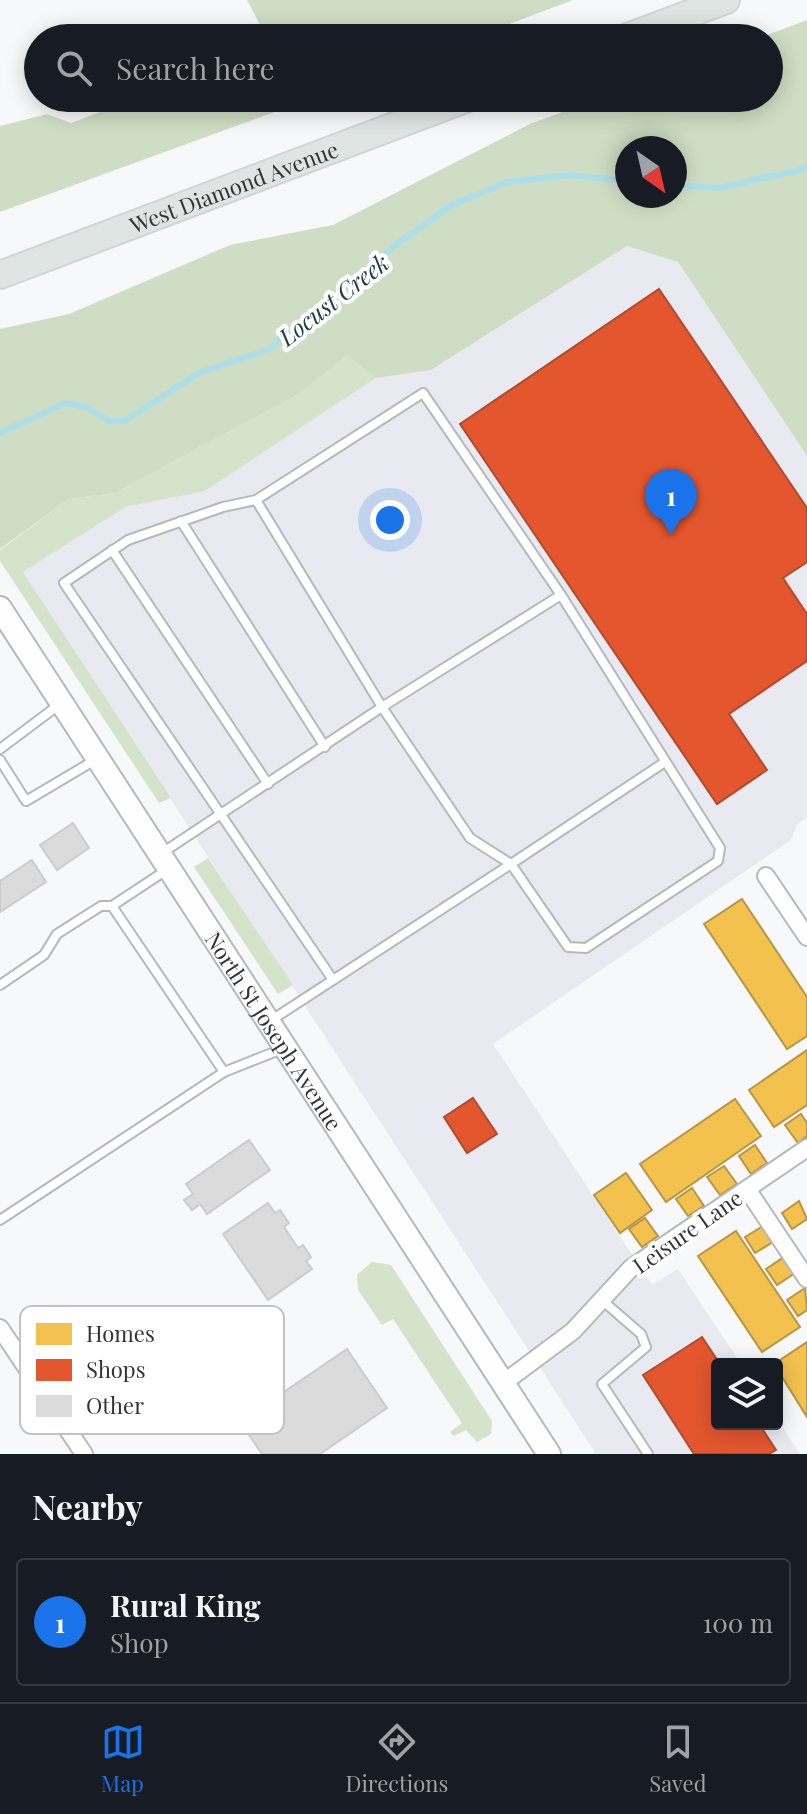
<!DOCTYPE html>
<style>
:root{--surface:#171b24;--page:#20242c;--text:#f1f3f6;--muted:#9ea1a6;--line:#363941;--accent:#1a73e8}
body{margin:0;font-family:"Playfair Display",serif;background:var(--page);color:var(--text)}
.controls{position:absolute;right:24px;bottom:24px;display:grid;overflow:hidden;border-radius:8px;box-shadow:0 4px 20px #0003}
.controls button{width:72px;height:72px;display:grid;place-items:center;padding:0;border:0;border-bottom:2px solid var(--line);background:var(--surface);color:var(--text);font:40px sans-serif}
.compass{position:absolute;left:615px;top:136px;width:72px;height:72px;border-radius:50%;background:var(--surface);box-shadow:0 4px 20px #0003;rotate:146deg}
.you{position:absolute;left:390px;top:520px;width:28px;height:28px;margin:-20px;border:6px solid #fff;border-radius:50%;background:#1a73e8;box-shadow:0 0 0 12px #1a73e833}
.badge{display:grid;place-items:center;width:52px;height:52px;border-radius:50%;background:var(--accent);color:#fff;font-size:26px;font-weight:700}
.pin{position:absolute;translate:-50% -66px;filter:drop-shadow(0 2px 4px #0008)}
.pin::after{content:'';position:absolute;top:42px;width:28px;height:24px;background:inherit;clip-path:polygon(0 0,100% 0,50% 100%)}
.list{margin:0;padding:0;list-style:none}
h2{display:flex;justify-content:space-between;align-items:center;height:104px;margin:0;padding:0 32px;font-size:34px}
h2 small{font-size:26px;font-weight:400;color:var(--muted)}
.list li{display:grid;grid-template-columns:52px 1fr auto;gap:24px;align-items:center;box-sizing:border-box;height:128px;margin:0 16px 16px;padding:0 16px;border:2px solid var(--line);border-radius:8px}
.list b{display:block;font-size:30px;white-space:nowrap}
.list p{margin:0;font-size:26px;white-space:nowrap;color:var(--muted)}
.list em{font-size:26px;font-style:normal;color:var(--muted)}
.icon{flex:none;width:44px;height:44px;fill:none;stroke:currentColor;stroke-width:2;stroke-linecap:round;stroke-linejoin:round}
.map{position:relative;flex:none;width:807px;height:1454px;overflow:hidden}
.search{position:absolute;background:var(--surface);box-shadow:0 4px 20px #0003;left:24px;right:24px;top:24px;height:88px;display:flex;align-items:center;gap:20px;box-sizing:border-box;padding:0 28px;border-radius:44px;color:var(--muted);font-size:30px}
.sheet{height:248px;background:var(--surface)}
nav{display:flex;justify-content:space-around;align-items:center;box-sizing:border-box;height:112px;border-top:2px solid var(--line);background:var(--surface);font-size:22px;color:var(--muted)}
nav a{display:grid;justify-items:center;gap:4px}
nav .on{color:var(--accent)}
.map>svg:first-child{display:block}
.built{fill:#e9eaf1}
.green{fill:#d4e3ca}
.forest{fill:#ceddc3;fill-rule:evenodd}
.homes{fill:#f2c14e;stroke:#b99646;stroke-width:2}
.shops{fill:#e4572e;stroke:#af4c30;stroke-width:2}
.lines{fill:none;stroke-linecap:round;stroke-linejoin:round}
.stream{stroke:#acdfe9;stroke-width:6}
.building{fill:#dcdbdb;stroke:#ccc;stroke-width:2}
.service-casing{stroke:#b7b8b9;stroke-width:12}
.minor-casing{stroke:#b7b8b9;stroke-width:20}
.secondary-casing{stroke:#b7b8b9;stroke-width:26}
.primary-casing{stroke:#d3d4d4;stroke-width:30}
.service{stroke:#fefefe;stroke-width:8}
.minor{stroke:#fefefe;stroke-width:16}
.secondary{stroke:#fefefe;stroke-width:22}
.primary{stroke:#dee5e3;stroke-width:26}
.labels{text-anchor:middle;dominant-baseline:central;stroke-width:8;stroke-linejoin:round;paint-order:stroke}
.street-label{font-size:22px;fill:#333334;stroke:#fff}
.water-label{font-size:24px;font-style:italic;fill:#1b3d44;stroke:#fff}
.key{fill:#fff;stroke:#c2c2c2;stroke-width:2}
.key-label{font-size:22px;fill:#333334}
</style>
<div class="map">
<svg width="807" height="1454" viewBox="0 0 807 1454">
<rect width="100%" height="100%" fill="#f7f8f9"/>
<polygon class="built" points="627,246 678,262 807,456 807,817 797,825 791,840 493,1044 652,1285 678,1269 741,1364 717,1364 717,1424 777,1424 777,1419 800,1454 596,1454 23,572 126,507 205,491 376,378 431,370"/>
<g class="green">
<polygon points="347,354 376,378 205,491 126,507 23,572 171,798 159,803 0,561 0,550 69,499 115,493 297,395"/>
<polygon points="208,858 293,985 278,994 194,867"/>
<polygon points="372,1262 391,1265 492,1421 491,1434 477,1442 466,1430 454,1436 450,1432 462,1423 393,1319 382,1325 358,1290 357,1275"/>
</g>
<g class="forest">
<polygon points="247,0 573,0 472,38 267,38"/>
<path d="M807,20V456L678,262L627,246L431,370L376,378L347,355L297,395L115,493L69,499L0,549V329L69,314L230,245L333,225L530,124L600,98H769V38H759ZM675,148V196H627V148Z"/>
<polygon points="136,98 313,98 0,212 0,126 47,114 71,123"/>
</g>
<g class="homes">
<polygon points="742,899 807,997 807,1036 787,1049 704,924"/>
<polygon points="807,1050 807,1105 774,1127 749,1090"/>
<polygon points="735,1099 761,1136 666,1202 640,1164"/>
<polygon points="801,1114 807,1123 807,1136 798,1143 785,1125"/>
<polygon points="755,1145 767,1163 751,1174 739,1156"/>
<polygon points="724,1166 737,1184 720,1195 707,1177"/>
<polygon points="626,1173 652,1210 620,1233 594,1195"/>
<polygon points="692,1188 704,1206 688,1216 676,1199"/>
<polygon points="799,1201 807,1219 792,1229 782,1213"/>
<polygon points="645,1218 658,1236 642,1247 629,1229"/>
<polygon points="763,1226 773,1242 755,1253 745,1237"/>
<polygon points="736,1231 800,1327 762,1352 698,1256"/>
<polygon points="784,1257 795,1273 777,1285 766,1269"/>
<polygon points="805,1288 807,1310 798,1316 787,1300"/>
<polygon points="807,1342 807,1417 774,1364"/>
</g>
<g class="shops">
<polygon points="659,289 807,508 807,562 783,578 807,614 807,661 729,714 767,770 717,804 460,424"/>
<polygon points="473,1098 497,1134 467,1153 444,1117"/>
<polygon points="702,1337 720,1364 717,1364 717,1424 759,1424 776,1450 769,1454 694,1454 643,1375"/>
</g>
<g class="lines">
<g class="stream">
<polyline points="675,185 720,188 807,168"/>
<polyline points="0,433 66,403 86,407 109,421 124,421 199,373 270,349 397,244 452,205 507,182 570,175 627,181"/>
</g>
</g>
<g class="building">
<polygon points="73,823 89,848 57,870 40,845"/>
<polygon points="32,860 46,882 0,912 0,881"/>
<polygon points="249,1140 270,1170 207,1214 200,1204 192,1210 184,1200 193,1194 186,1184"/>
<polygon points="268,1203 275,1213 280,1210 289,1223 284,1227 298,1248 303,1245 311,1257 306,1261 312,1269 268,1300 223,1234"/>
<polygon points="347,1349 387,1408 320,1454 262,1454 240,1422"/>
</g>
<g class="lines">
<defs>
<g id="service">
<polyline points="256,500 223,507 128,540 64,583 333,980"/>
<polyline points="181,521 325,747"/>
<polyline points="112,550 268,784"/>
<polyline points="0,749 60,704"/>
<polyline points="0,760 26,801 95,760"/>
<polyline points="162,853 382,707 561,595"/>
<polyline points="168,869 112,906 224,1072 282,1049"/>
<polyline points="0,985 44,955 57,934 101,906 112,906"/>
<polyline points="270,1021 511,864 470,838 382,707 256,500 423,393 561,595 720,848 718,861 586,948 568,947 511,864 665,762"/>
<polyline points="0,1220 224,1072"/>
<polyline points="603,1301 641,1334 646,1347 602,1384 648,1454"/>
</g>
<g id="minor">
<polyline points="766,876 807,937"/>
<polyline points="747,1189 807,1279"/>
<polyline points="0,1328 84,1454"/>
<polyline points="502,1384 573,1331 631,1268 807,1148"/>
</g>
<g id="secondary">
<path id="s1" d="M0,608L549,1454"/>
</g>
<g id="primary">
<polyline points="625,38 726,0"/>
<path id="s2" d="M0,275L468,98"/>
</g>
</defs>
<use href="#service" class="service-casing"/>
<use href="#minor" class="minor-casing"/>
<use href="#secondary" class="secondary-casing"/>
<use href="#primary" class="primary-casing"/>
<use href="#service" class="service"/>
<use href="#minor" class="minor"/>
<use href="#secondary" class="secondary"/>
<use href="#primary" class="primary"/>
</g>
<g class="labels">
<g class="street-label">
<text stroke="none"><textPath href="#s2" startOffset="250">West Diamond Avenue</textPath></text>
<text stroke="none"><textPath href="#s1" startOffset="504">North St Joseph Avenue</textPath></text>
<text transform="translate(687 1231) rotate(-35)">Leisure Lane</text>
</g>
<g class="water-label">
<text transform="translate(333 299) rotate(-38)">Locust Creek</text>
</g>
</g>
<rect x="20" y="1306" width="264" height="128" rx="12" class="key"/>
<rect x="36" y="1323" width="36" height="22" fill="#f2c14e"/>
<rect x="36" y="1359" width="36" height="22" fill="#e4572e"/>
<rect x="36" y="1395" width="36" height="22" fill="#dcdbdb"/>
<g class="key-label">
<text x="86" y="1342">Homes</text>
<text x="86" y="1378">Shops</text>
<text x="86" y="1414">Other</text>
</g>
</svg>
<div class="controls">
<button><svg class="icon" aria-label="layers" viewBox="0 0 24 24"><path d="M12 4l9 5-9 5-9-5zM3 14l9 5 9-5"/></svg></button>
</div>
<svg class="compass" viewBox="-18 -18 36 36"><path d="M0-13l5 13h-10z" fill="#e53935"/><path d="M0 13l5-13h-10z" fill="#9ea1a6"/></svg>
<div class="you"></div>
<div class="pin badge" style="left:671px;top:535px">1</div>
<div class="search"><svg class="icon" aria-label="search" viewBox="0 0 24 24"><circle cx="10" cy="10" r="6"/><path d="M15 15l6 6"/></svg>Search here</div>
</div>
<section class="sheet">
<h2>Nearby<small></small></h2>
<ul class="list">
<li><span class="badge">1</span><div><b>Rural King</b><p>Shop</p></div><em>100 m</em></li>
</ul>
</section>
<nav>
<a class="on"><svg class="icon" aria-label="map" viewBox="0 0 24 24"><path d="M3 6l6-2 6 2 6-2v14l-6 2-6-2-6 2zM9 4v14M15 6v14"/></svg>Map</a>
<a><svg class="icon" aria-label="directions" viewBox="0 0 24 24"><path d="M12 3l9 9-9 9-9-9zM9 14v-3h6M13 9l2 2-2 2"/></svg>Directions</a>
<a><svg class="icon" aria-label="saved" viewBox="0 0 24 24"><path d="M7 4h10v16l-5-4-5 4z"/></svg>Saved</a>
</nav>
